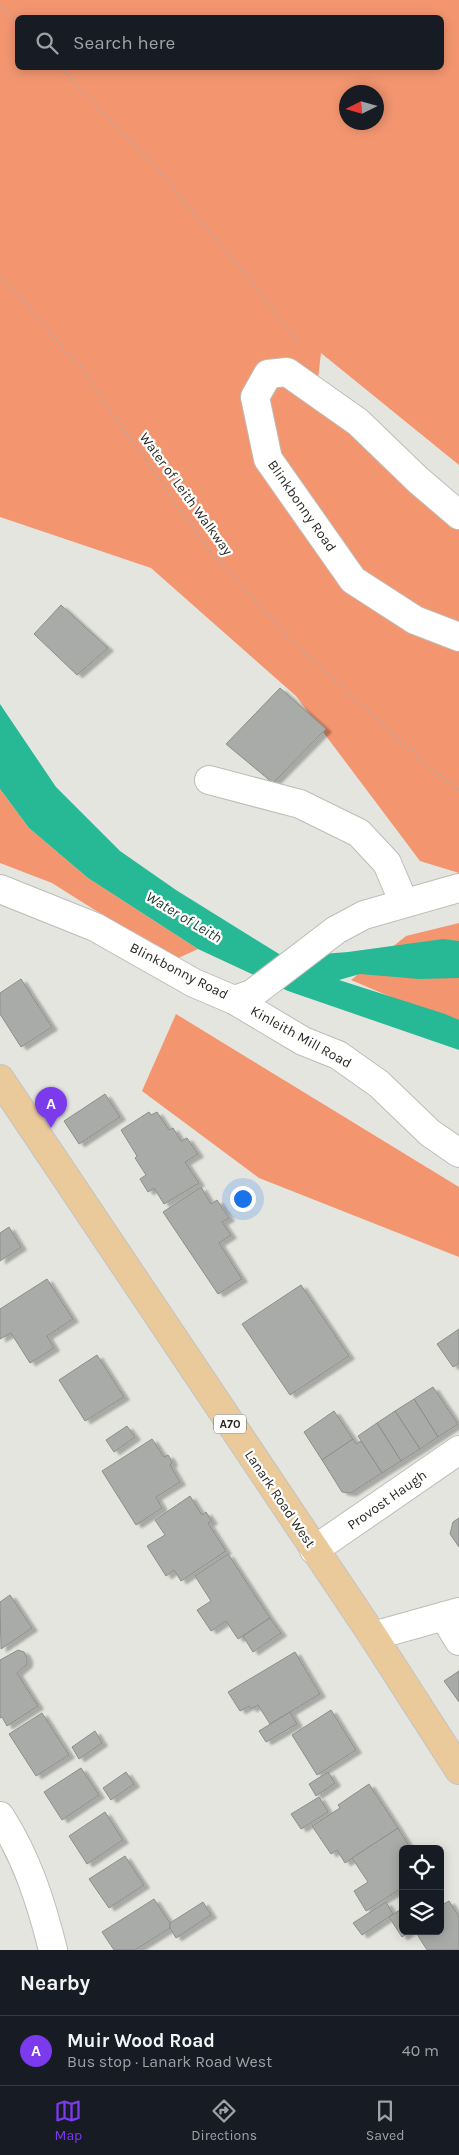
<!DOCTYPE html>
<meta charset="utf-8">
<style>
:root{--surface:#171b24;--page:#242831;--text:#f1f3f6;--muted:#9ea1a6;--line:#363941;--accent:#7c3aed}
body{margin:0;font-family:Karla,sans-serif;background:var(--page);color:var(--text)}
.controls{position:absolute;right:15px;bottom:15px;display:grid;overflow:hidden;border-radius:8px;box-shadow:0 2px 12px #0003}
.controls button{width:45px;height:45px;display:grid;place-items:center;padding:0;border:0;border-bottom:1px solid var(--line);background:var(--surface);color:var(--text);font:25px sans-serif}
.compass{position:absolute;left:339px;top:85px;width:45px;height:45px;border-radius:50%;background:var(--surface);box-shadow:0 2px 12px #0003;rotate:265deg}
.you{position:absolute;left:242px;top:1198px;width:18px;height:18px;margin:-12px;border:4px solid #fff;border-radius:50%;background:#1a73e8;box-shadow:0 0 0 8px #1a73e833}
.badge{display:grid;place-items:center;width:32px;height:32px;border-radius:50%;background:var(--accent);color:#fff;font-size:16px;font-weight:700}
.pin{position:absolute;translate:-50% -41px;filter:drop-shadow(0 1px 2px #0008)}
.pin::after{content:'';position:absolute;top:26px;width:18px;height:15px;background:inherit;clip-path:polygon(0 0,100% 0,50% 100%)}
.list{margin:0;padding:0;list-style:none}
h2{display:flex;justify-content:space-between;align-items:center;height:65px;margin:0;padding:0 20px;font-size:21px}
h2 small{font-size:16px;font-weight:400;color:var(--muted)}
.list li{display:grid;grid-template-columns:32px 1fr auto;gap:15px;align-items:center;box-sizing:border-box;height:70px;padding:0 20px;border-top:1px solid var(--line)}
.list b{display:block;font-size:19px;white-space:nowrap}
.list p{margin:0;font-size:16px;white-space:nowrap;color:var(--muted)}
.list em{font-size:16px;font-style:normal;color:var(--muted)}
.icon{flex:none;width:28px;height:28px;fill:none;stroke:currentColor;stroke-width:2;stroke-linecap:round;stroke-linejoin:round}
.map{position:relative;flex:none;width:459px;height:1950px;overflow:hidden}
.search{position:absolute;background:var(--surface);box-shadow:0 2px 12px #0003;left:15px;right:15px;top:15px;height:55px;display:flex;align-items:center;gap:12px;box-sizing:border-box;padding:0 18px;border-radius:8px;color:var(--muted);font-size:19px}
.sheet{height:135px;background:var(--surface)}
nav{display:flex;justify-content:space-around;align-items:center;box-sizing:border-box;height:70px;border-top:1px solid var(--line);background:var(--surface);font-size:14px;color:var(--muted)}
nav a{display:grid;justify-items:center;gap:2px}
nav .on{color:var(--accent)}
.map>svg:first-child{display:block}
.green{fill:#f39670;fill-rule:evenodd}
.water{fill:#27b995}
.building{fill:#a8aba7;stroke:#8c8f8b;filter:url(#shadow)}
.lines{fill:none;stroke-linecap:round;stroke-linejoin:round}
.minor-casing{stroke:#bdbdb8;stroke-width:30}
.major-casing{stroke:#c3c3c2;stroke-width:30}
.path{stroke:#ababa7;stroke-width:3;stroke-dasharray:1 4;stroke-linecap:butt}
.minor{stroke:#fff;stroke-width:28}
.major{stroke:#eaca9a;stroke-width:28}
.labels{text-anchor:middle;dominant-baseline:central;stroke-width:4.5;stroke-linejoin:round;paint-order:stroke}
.shield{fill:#fffffe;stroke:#686867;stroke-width:1}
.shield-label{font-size:12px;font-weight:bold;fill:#282826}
.street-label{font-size:14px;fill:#282826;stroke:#fffffe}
.water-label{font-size:15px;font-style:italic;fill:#1e352d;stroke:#fffffe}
</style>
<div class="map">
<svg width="459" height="1950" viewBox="0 0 459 1950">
<defs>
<filter id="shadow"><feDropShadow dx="5.5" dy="3" stdDeviation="1" flood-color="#0004"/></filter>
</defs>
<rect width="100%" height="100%" fill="#e5e5e0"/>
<g class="green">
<path d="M0,0H459V465L321,353L316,397L459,522V873L420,861L296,696L151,568L0,517ZM18,18H442V68H18ZM346,92H376V122H346Z"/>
<polygon points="0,789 29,828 88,878 198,949 174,960 52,883 0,863"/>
<polygon points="459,923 459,1026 351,980 406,936"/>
<polygon points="176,1014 459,1187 459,1257 259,1178 142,1091"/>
</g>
<polygon class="water" points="0,704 56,787 120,851 176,890 284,957 348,952 443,939 459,941 459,978 419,979 360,974 339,980 445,1014 459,1020 459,1050 288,991 198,949 88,878 29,828 0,789"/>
<g class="building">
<polygon points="61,605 108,648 77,675 34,634"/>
<polygon points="280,688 326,729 273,783 226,744"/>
<polygon points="21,979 52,1027 21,1047 0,1014 0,993"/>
<polygon points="105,1094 120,1117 79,1144 64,1121"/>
<polygon points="149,1112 151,1115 157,1112 169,1130 173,1128 181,1141 187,1138 198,1154 185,1162 199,1183 164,1204 154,1188 148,1192 140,1179 146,1175 135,1158 137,1156 121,1130"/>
<polygon points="201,1187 211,1204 217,1200 229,1218 222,1222 231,1235 219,1243 242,1279 218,1294 163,1212"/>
<polygon points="9,1227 21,1247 0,1261 0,1233"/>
<polygon points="47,1279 73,1319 47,1336 54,1348 30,1363 11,1333 0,1339 0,1309"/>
<polygon points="301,1285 349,1356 290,1395 242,1324"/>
<polygon points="459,1329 459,1363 453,1367 437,1344"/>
<polygon points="97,1355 124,1397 85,1421 59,1380"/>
<polygon points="433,1387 458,1424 438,1437 414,1399"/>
<polygon points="414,1399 438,1437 420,1449 395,1411"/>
<polygon points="334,1411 353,1439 322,1460 304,1432"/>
<polygon points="395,1411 420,1449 401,1461 377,1423"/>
<polygon points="377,1423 401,1461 382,1473 358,1436"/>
<polygon points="127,1426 135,1437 114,1452 106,1440"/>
<polygon points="152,1439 164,1457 168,1455 170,1458 172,1463 170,1465 180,1482 156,1497 162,1508 136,1525 102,1471"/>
<polygon points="353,1439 356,1444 361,1441 382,1473 351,1493 342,1492 322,1460"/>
<polygon points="190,1496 202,1515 206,1512 212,1521 208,1523 226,1551 181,1581 174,1570 166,1576 147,1546 165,1535 155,1520"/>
<polygon points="459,1518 459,1547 450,1534 453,1522"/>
<polygon points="228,1554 270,1618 238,1639 226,1621 211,1631 197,1610 211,1601 195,1576"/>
<polygon points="10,1595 32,1628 1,1649 0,1602"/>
<polygon points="270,1618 281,1633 253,1652 243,1636"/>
<polygon points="18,1650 24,1652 27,1658 27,1664 17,1673 38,1706 7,1726 2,1717 0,1718 0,1660"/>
<polygon points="295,1652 320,1694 270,1724 258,1705 251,1709 249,1706 240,1711 228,1692"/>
<polygon points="459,1671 459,1702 444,1681"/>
<polygon points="331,1710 356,1750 317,1775 292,1735"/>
<polygon points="290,1712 297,1724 266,1742 259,1731"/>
<polygon points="42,1713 69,1755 36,1776 9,1734"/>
<polygon points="95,1731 102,1743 79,1759 72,1747"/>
<polygon points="81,1768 99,1795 62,1820 44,1792"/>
<polygon points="126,1772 134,1784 111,1800 103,1788"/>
<polygon points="328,1772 335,1783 316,1796 309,1784"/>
<polygon points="369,1784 398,1828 345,1863 337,1850 331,1854 312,1826 340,1808 338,1805"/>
<polygon points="319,1797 328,1812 301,1829 291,1814"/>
<polygon points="105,1812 123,1840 87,1864 69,1836"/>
<polygon points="398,1828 411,1849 403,1849 403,1887 366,1911 354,1891 368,1882 352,1858"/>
<polygon points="125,1856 144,1885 109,1908 89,1879"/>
<polygon points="154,1899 170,1923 170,1928 135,1950 114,1950 102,1932"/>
<polygon points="449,1901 459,1917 459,1950 427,1950 415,1931 440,1931 440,1906"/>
<polygon points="203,1902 211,1915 176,1938 170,1928 170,1923"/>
<polygon points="386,1902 393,1914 362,1935 353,1923"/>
<polygon points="403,1908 403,1931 411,1931 402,1937 389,1917"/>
</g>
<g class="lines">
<defs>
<g id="minor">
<polyline points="459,515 418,480 358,422 287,372 268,374 255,397 268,459 353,580 415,620 459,637"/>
<polyline points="209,780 300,804 359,833 387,863 404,903"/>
<polyline points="0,889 95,927 194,983 234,1000 252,994 336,930 364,915 459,888"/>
<polyline points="234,1000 303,1041 338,1055 379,1084 430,1133 459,1153"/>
<polyline points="314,1550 459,1450"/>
<polyline points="444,1616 459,1641"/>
<polyline points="373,1636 459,1612"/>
<path d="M0,1816C27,1858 41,1902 53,1950"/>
</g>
<polyline id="major" points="0,1079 373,1636 459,1770"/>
</defs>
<use href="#minor" class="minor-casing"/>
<use href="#major" class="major-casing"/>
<g class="path">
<polyline points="0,6 18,22"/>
<polyline points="61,68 164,177 251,281 298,344"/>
<polyline points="0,277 17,293 82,370 209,550 295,644 417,756 459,790"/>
</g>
<use href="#minor" class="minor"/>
<use href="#major" class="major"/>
</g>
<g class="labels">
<rect class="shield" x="214" y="1414.5" width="32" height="19" rx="4"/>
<g class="shield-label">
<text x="230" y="1424">A70</text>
</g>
<g class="street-label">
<text transform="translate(186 494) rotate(54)">Water of Leith Walkway</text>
<text transform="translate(302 506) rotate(55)">Blinkbonny Road</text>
<text transform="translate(179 971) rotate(27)">Blinkbonny Road</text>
<text transform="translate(301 1037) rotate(29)">Kinleith Mill Road</text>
<text transform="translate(280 1499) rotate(56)">Lanark Road West</text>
<text transform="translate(387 1500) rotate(-35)">Provost Haugh</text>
</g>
<g class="water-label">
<text transform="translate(184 917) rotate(31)">Water of Leith</text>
</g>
</g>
</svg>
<div class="controls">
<button><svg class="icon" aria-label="locate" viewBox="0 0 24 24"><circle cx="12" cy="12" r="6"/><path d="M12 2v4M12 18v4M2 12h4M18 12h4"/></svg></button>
<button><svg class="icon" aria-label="layers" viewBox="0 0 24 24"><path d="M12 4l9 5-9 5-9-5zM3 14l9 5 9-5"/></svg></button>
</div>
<svg class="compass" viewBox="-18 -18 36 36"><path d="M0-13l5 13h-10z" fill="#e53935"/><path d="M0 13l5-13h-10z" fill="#9ea1a6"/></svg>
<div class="you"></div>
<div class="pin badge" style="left:51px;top:1128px">A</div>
<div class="search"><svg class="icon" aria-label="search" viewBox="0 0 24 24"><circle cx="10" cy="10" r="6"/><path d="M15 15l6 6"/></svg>Search here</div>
</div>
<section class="sheet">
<h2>Nearby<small></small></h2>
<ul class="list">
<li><span class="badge">A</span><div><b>Muir Wood Road</b><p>Bus stop · Lanark Road West</p></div><em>40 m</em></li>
</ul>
</section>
<nav>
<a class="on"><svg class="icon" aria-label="map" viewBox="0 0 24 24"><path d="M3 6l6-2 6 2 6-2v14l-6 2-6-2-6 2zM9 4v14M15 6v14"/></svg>Map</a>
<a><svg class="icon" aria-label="directions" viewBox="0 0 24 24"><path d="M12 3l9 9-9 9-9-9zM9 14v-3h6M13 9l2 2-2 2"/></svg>Directions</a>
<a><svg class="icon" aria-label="saved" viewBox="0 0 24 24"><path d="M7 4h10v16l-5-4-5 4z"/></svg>Saved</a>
</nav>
